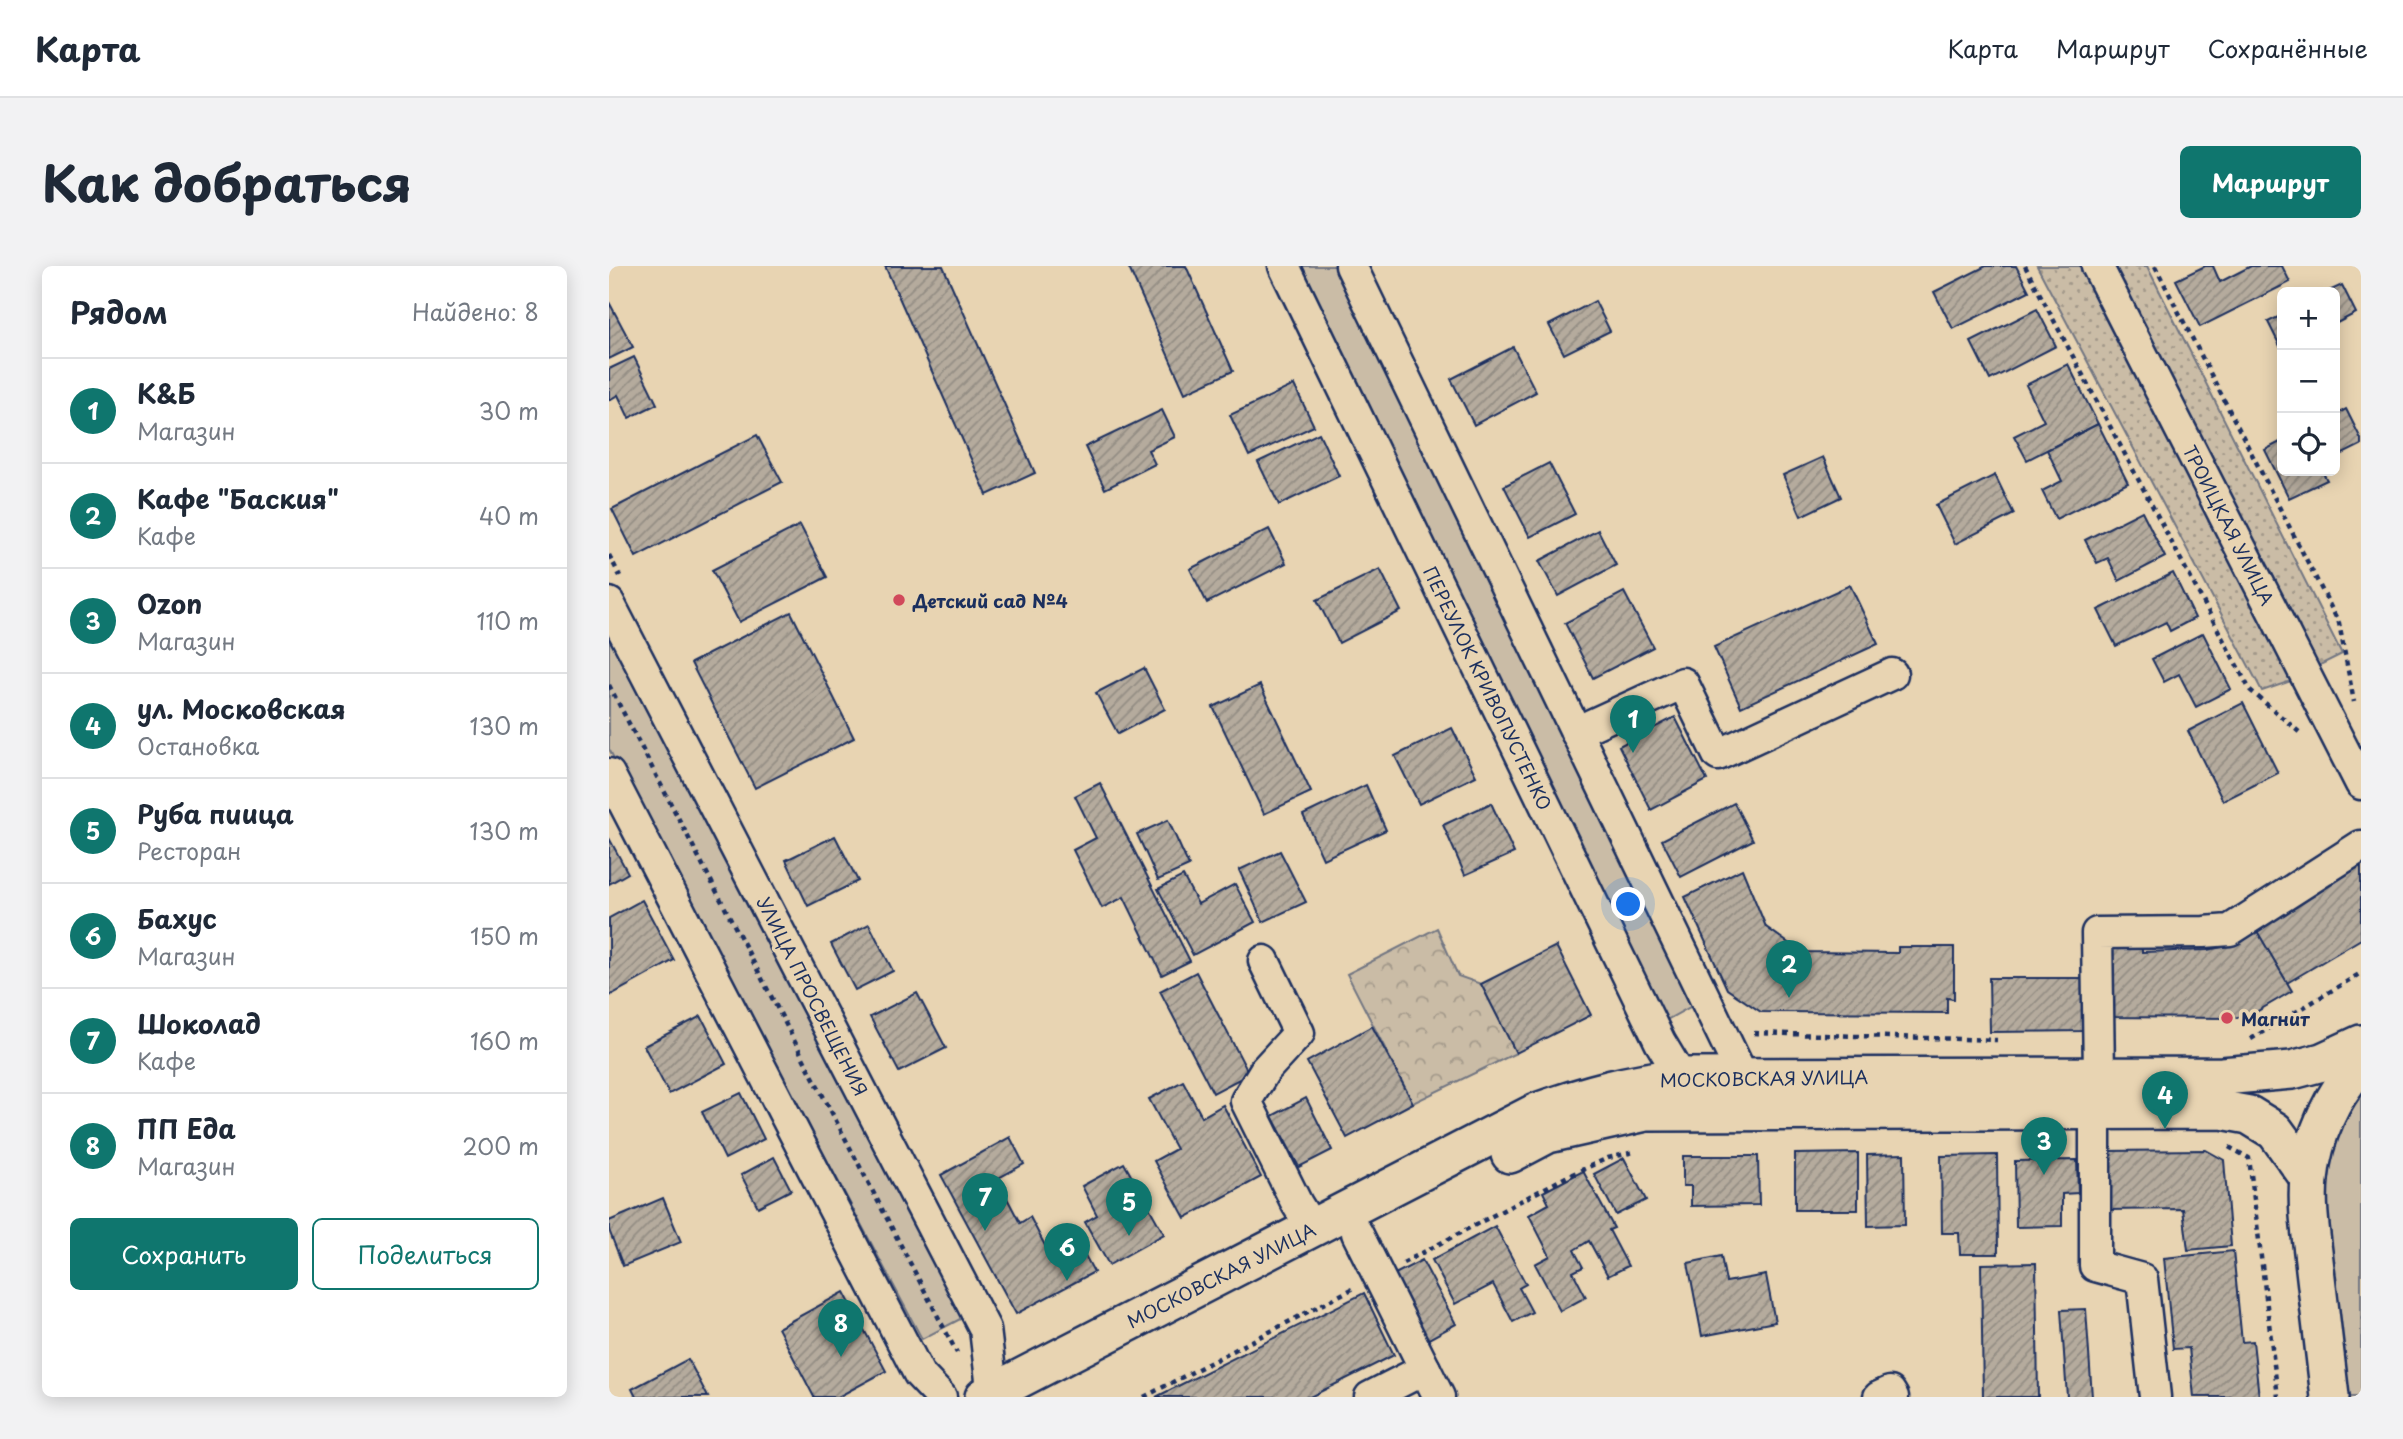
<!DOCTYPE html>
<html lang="ru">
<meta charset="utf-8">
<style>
:root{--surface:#fff;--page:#f2f2f3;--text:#1f2937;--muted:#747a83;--line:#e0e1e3;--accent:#0f766e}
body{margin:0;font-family:"Playpen Sans",sans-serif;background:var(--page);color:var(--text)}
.controls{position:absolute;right:21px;top:21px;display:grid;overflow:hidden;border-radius:10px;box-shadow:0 4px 18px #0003}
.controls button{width:63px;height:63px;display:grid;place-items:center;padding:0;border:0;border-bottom:2px solid var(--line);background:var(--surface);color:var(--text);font:35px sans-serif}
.you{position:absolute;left:1020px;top:639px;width:24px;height:24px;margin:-18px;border:5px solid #fff;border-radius:50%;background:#1a73e8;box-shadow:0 0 0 10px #1a73e833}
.badge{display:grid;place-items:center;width:46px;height:46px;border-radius:50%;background:var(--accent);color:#fff;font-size:23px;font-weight:700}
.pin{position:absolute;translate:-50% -58px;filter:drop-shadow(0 2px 4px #0008)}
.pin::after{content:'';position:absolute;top:37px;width:24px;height:21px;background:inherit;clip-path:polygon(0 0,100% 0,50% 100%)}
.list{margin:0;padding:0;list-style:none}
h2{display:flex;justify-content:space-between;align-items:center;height:91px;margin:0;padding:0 28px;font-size:30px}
h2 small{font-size:23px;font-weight:400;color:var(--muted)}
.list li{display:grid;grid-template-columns:46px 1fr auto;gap:21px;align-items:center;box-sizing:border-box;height:105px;padding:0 28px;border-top:2px solid var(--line)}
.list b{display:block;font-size:26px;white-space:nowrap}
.list p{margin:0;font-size:23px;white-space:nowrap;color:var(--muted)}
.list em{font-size:23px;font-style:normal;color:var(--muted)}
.actions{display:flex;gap:14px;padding:21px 28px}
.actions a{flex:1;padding:16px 0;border:2px solid var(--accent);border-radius:10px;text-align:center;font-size:24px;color:var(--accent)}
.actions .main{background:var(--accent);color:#fff}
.icon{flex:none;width:38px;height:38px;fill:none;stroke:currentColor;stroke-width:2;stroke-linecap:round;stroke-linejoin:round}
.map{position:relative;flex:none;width:1752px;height:1131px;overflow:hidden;border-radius:10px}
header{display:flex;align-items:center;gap:42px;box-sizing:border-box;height:98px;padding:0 35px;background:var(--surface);border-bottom:2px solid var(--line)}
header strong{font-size:33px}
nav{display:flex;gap:38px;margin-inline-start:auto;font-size:24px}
.intro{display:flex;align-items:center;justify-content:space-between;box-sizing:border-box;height:168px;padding:0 42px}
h1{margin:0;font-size:49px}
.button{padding:18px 32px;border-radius:10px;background:var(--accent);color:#fff;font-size:24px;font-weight:700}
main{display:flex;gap:42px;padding:0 42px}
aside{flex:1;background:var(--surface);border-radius:10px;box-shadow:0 4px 18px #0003}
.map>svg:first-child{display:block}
.grass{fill:url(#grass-dots);stroke:#727682;stroke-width:2}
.forest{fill:url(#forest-crowns);stroke:#727682;stroke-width:2}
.park{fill:#cabca6;stroke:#727682;stroke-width:2}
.building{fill:url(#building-hatch);stroke:#1b2f5e;stroke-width:2}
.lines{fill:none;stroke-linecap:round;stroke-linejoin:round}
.minor-casing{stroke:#1b2f5e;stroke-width:35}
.major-casing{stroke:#1b2f5e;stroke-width:42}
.path{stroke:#1b2f5e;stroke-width:4.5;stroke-dasharray:5 5;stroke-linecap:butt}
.minor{stroke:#e8d4b2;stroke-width:30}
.major{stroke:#e8d4b2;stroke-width:37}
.poi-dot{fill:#d1495b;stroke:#e8d4b2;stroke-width:2.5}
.labels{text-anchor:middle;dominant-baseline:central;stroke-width:7;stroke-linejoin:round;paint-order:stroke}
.street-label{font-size:18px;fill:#1b2f5e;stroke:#e8d4b2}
.poi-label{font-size:18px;font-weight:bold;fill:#1b2f5e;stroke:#e8d4b2;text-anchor:start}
</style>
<header>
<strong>Карта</strong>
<nav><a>Карта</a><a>Маршрут</a><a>Сохранённые</a></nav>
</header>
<div class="intro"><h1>Как добраться</h1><a class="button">Маршрут</a></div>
<main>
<aside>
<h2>Рядом<small>Найдено: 8</small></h2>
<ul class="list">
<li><span class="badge">1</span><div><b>К&amp;Б</b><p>Магазин</p></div><em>30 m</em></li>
<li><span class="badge">2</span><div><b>Кафе &quot;Баския&quot;</b><p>Кафе</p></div><em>40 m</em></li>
<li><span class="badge">3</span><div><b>Ozon</b><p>Магазин</p></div><em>110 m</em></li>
<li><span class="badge">4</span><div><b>ул. Московская</b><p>Остановка</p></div><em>130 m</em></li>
<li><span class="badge">5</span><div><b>Руба пиица</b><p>Ресторан</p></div><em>130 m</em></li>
<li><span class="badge">6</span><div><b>Бахус</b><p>Магазин</p></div><em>150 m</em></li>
<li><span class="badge">7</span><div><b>Шоколад</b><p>Кафе</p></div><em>160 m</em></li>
<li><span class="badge">8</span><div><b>ПП Еда</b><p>Магазин</p></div><em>200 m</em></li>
</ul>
<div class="actions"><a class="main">Сохранить</a><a>Поделиться</a></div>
</aside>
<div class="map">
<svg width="1752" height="1131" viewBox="0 0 1752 1131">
<defs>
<pattern id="grass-dots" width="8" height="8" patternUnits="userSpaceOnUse" patternTransform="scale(1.75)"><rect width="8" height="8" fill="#cabca6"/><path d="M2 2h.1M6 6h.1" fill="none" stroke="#a3998a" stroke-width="1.8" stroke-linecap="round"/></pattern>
<pattern id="forest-crowns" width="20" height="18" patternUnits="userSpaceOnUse" patternTransform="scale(1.75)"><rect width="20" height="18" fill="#cabca6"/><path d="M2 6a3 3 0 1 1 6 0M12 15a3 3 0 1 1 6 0" fill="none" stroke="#a3998a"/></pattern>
<pattern id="building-hatch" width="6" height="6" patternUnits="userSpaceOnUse" patternTransform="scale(1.75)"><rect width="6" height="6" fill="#b5ab9d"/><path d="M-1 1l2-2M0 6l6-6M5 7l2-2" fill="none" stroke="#928c83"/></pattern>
</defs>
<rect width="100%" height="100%" fill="#e8d4b2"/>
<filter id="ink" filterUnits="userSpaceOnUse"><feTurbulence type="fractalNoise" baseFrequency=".0143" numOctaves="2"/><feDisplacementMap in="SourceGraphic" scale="14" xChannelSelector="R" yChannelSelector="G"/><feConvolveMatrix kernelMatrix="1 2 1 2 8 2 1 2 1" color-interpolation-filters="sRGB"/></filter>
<g filter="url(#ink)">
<g class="grass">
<polygon points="1428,0 1471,0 1553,163 1685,414 1653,425"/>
<polygon points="1500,0 1538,0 1733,388 1707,401"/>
</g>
<polygon class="forest" points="828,662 849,710 872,718 907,787 804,837 738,708"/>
<g class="park">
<polygon points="687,0 728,0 1088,737 1052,757"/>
<polygon points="0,350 359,1049 313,1073 0,483"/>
<polygon points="1752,823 1752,1131 1738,1131 1716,929 1725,876 1737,845"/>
</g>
<g class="building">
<polygon points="276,0 334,0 426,207 378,229"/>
<polygon points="519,0 577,0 624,105 576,127"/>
<polygon points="1377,0 1407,0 1420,25 1344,63 1325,26"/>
<polygon points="1596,0 1604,0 1611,16 1642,0 1673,0 1681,16 1591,61 1567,14"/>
<polygon points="1733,19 1747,47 1726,58 1726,26 1718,26"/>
<polygon points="986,35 1001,65 955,88 940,59"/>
<polygon points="0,36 24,81 0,93"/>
<polygon points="1428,43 1447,80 1381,114 1362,76"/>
<polygon points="1673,49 1673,84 1659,56"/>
<polygon points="904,81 927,126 865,159 842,113"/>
<polygon points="25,91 48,138 20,152 9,129 0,134 0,103"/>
<polygon points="1459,98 1489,158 1418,194 1405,170 1435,155 1417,119"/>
<polygon points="685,119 705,160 640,190 621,149"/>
<polygon points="1737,143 1752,173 1752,179 1726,192 1726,149"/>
<polygon points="553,144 566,171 539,184 546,198 496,223 476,181"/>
<polygon points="1489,158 1519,217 1447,253 1433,225 1453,215 1438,184"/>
<polygon points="710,167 730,210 670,239 649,196"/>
<polygon points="148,169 173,216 27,291 3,243"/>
<polygon points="1673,175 1673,205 1713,205 1718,214 1680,232 1656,184"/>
<polygon points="1214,191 1232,231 1192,250 1174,209"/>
<polygon points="940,197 966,248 921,271 895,220"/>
<polygon points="1386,209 1405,248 1346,278 1327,239"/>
<polygon points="1533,245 1556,291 1510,315 1499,292 1488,297 1476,274"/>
<polygon points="191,259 218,311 130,356 103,304"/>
<polygon points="660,263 677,297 598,337 581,303"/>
<polygon points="989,264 1007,299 949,330 930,295"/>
<polygon points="771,303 792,345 730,377 708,334"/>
<polygon points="1564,307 1586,352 1561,365 1557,356 1507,380 1489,344"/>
<polygon points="1241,319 1269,378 1132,441 1105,381"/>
<polygon points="1015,326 1044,381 984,412 956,357"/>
<polygon points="182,346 245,472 146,522 82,397"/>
<polygon points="1594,367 1622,423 1587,441 1570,408 1555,416 1543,393"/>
<polygon points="535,402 556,443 509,468 487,427"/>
<polygon points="651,419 702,526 655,548 604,441"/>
<polygon points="1634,437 1669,507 1614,535 1579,465"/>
<polygon points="1066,451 1098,514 1042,544 1010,480"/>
<polygon points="843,462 867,510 810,538 786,490"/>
<polygon points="491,517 581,695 553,709 515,631 493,642 464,584 487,572 466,530"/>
<polygon points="757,519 777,564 714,593 694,549"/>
<polygon points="882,537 905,587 856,609 834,559"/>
<polygon points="1125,537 1144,574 1072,611 1053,574"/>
<polygon points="559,554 580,600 549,614 528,568"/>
<polygon points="226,570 249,615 199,640 177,594"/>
<polygon points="0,572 19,607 0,618"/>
<polygon points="671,585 697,636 654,656 630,604"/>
<polygon points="1752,594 1752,673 1678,717 1644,659"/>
<polygon points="1133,603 1157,661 1192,686 1289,687 1289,681 1345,681 1345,733 1338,732 1338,747 1152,746 1118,723 1076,631"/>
<polygon points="574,610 589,638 626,618 646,656 584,689 549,623"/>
<polygon points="33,634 65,694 0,730 0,652"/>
<polygon points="260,658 284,705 246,724 222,678"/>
<polygon points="1648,665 1683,725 1647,746 1633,751 1618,752 1498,751 1496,678 1533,677 1533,686 1598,684 1624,679"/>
<polygon points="947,680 982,749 907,787 872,718"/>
<polygon points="587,706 640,808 604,827 551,725"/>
<polygon points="1380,712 1474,712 1474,765 1381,766"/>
<polygon points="308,727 337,782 290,806 261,751"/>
<polygon points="92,750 117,798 60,828 35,780"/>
<polygon points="763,760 804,837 738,872 698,796"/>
<polygon points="574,815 593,851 614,839 652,911 576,952 545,895 567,883 540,833"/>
<polygon points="132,827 155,873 116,893 93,846"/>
<polygon points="697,832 723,884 690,901 663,850"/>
<polygon points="401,871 415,898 388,913 411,957 421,951 443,993 470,978 485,1006 407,1048 332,909"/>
<polygon points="1597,884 1615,894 1622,980 1579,984 1574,943 1498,944 1497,885"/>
<polygon points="1249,887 1249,944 1186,944 1186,888"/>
<polygon points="1295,888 1296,959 1259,960 1258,889"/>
<polygon points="1388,889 1389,988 1351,988 1350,967 1333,967 1332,890"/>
<polygon points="1074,890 1149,890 1150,939 1082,940 1082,920 1074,920"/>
<polygon points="165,891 182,924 149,941 132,909"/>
<polygon points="1015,892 1037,934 1007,949 985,908"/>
<polygon points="1468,894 1469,927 1453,928 1453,960 1407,961 1406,895"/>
<polygon points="515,897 555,968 500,999 476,956 488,949 473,920"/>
<polygon points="974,905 1005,962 1000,964 1019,1000 999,1010 980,975 965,984 974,1001 964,1006 977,1031 951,1045 926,998 941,990 920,949 940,938 934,926"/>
<polygon points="54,932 72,976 14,1000 0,964 0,955"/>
<polygon points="886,960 917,1018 910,1022 923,1046 904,1056 884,1018 846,1038 823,994"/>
<polygon points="1624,985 1633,1076 1644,1075 1650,1131 1585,1131 1580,1082 1564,1083 1555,992"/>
<polygon points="1112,990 1117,1016 1157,1009 1166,1056 1093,1070 1079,997"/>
<polygon points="813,994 847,1058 818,1074 784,1009"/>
<polygon points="1427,997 1429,1131 1374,1131 1372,998"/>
<polygon points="235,1026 277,1105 229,1131 205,1131 169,1062"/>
<polygon points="755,1027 785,1089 701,1131 547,1131"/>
<polygon points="1477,1043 1483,1131 1458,1131 1452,1044"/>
<polygon points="79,1093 99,1131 27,1131 23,1123"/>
</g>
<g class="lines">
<defs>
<g id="minor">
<polyline points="675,0 1051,776 1072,811 1074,831"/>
<polyline points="742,0 1134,811 1135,830"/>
<polyline points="1488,0 1752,518"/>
<polyline points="0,337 376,1063 384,1131"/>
<polyline points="967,466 1074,417 1109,489 1283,408"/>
<polyline points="0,508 310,1108 332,1131"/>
<polyline points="655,695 690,767 656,804 637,835 688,938 703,962"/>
<polyline points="1490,810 1488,667 1595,666 1621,664 1752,580"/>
<polyline points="1486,844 1486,1000 1533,1013 1546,1131"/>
<polyline points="748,967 816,1103 761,1131"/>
<polyline points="816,1103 830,1131"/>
<polyline points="1270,1131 1281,1126 1284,1131"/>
</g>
<g id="major">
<polyline points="901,888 939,868 1037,846 1613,844 1640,849 1666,865 1700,912"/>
<path d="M375,1131L928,846C978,828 1020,817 1072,811L1613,810L1683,804L1713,796L1752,778"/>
<path d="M1721,1131C1716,1088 1711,1046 1706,1003C1703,974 1697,942 1700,913C1704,870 1723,829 1752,798"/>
</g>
</defs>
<use href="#minor" class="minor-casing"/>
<use href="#major" class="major-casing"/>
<g class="path">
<polyline points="1416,0 1641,424 1690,466"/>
<polyline points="1546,0 1730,357 1745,436"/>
<polyline points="0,289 11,310"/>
<polyline points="0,419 348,1087"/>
<polyline points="1145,767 1388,774"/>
<polyline points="1642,773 1752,707"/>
<polyline points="1620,881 1640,892 1669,1131"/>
<polyline points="794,997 957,911 999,892 1025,886"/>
<polyline points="535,1131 743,1023"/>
</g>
<use href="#minor" class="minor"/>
<use href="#major" class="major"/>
</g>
</g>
<g class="poi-dot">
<circle cx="290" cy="334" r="7"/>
<circle cx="1618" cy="752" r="7"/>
</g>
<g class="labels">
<g class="street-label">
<text transform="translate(1620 259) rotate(63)">ТРОИЦКАЯ УЛИЦА</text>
<text transform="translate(879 422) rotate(64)">ПЕРЕУЛОК КРИВОПУСТЕНКО</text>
<text transform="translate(204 730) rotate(63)">УЛИЦА ПРОСВЕЩЕНИЯ</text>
<text transform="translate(1155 812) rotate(-1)">МОСКОВСКАЯ УЛИЦА</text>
<text transform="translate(612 1009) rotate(-27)">МОСКОВСКАЯ УЛИЦА</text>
</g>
<g class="poi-label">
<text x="304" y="334">Детский сад №4</text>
<text x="1632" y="752">Магнит</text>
</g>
</g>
</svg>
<div class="controls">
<button>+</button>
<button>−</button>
<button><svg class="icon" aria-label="locate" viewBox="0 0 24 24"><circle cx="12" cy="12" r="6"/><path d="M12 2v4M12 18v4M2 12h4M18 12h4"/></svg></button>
</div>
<div class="you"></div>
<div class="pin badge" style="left:1024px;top:487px">1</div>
<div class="pin badge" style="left:1180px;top:732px">2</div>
<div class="pin badge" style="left:1435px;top:909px">3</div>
<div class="pin badge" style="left:1556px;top:863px">4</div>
<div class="pin badge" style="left:520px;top:970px">5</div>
<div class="pin badge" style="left:458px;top:1015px">6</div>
<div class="pin badge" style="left:376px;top:965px">7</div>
<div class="pin badge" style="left:232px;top:1091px">8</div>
</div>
</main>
